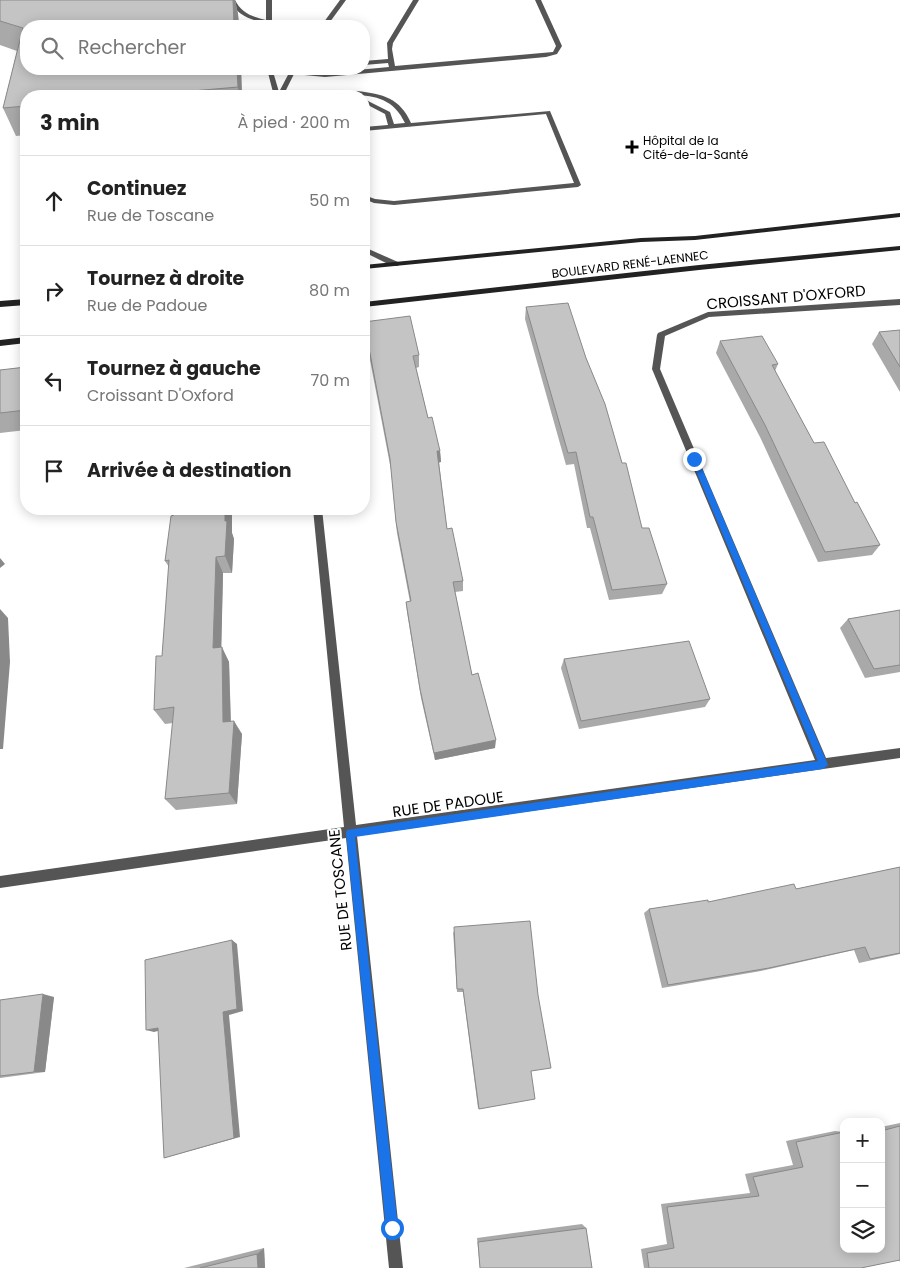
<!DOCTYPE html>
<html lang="fr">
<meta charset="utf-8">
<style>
:root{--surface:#fff;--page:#f6f6f6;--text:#222;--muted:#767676;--line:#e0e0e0}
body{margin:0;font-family:Poppins,sans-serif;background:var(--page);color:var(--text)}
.controls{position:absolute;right:15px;bottom:15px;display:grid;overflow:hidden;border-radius:10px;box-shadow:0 2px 12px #0003}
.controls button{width:45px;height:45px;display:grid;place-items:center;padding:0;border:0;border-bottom:1px solid var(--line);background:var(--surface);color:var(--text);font:25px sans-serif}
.stop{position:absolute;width:15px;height:15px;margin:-11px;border:4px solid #1a73e8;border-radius:50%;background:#fff}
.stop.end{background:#1a73e8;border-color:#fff;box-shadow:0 1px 5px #0008}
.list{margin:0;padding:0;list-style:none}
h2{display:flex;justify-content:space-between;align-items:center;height:65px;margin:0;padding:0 20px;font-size:21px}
h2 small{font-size:16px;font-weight:400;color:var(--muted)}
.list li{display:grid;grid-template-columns:32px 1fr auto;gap:15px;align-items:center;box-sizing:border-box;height:90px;padding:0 20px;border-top:1px solid var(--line)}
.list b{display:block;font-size:19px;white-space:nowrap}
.list p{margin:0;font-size:16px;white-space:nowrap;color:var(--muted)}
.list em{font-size:16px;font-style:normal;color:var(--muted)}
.icon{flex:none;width:28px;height:28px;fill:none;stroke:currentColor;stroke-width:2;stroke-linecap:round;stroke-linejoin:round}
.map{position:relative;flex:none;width:900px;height:1268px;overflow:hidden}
.search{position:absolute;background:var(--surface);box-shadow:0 2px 12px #0003;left:20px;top:20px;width:350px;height:55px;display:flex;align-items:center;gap:12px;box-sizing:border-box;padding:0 18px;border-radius:20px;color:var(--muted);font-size:19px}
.panel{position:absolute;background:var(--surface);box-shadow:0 2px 12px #0003;left:20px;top:90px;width:350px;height:425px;border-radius:20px}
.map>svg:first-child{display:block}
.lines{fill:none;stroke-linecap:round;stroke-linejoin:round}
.lane{fill:#555;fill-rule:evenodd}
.street{fill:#555;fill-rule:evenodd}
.secondary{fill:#222;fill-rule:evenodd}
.wall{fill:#a9a9a9}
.shaded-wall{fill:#898989}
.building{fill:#c4c4c4;stroke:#898989}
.route{fill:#1a73e8}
.poi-dot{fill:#000;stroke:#fff;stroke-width:2}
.labels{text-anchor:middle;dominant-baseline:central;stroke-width:4;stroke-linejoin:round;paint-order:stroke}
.far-poi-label{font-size:12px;fill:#000;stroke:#fff;text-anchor:start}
.far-street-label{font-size:12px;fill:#000;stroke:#fff}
.street-label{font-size:15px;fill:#000;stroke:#fff}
</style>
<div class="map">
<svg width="900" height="1268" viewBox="0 0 900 1268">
<rect width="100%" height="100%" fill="#fff"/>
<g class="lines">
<g class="lane">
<path d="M229,0H235C241,13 253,17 266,20V0H272V21L304,26L272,24V26H266V23C250,20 237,15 229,0Z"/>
<polygon points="340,0 346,0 327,26 321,26"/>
<path d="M413,0H419L393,43L392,49L395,66L553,52L556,46L535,0H541L562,46L557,54L546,57L325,77L294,74L283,96H274L267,69H273V71L297,69L300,71L325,73L389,67L388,63L364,65V61L388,59L387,43ZM289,73L279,92L274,75Z"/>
<path d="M357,91C383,94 400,98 411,123L550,111L581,185L578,187L394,205L374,203L364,199V195L375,199L394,201L574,183L546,114L364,131V127L388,125L385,114L364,103V99L390,112L394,124L405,123C387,84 348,98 314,96L317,94Z"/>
<polygon points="364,247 398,262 399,264 398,266 392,266 364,252"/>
</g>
<polygon class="street" points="900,299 900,305 709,317 665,336 660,369 826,758 900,748 900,758 357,836 403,1268 389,1268 346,838 0,888 0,876 344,827 313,509 322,509 356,825 815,760 652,369 657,335 658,333 708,312"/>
<g class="secondary">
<polygon points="900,213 900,217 695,240 641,242 364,269 364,265 641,238 695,236"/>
<polygon points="900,246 900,250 699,270 364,307 364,302 699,265"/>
<polygon points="26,299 26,305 0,307 0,301"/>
<polygon points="26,337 26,343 0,346 0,340"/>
</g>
</g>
<g class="wall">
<polygon points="0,0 235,0 238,14 239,26 26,26 241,69 242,96 26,96 26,135 16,136 3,108 17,51 0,45"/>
<polygon points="526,307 586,358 622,463 642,528 667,584 662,594 609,600 590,528 587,528 574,464 566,465 525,319"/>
<polygon points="364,322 419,355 419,367 416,368 428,418 440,451 441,462 439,462 447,529 463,581 463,591 455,592 472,675 495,748 435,760 421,698 407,612 406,602 410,602 397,533 391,470 365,334"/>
<polygon points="900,330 900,392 872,344 879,332"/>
<polygon points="720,341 778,364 775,371 814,443 855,503 880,545 872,555 818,562 760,437 716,353"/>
<polygon points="26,367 26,430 0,433 0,370"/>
<polygon points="174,515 232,533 234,539 232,573 223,573 221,647 229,662 231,722 242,734 237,804 176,810 165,799 173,723 165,724 154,710 162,656 169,567 165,561"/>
<polygon points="900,610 900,672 865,678 840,628 848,619"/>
<polygon points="564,659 710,699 705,707 579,729 561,668"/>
<polygon points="900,867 900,954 859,963 854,950 761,971 662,988 644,913 649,909 708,902 796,889"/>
<polygon points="453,931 531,1071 479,1109 478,1108 463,992 457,992"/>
<polygon points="54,997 45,1072 0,1078 0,1000"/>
<polygon points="900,1123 900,1262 899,1260 861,1268 644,1268 641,1249 667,1244 661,1204 750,1193 745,1174 793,1165 786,1141 835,1131 844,1132 844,1249 881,1249 881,1127"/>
<polygon points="582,1224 586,1228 592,1268 480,1268 477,1238"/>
<polygon points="264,1248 265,1268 184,1268"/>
</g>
<g class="shaded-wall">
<polygon points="233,0 235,0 238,14 239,26 234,26"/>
<polygon points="237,69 241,69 242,96 239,96 238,87"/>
<polygon points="437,451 440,451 441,462 438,463"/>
<polygon points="225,509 232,509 232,533 234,539 232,573 225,556"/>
<polygon points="216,557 223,573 221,663 213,648"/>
<polygon points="0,558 5,564 0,568"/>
<polygon points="0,609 8,618 10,662 3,749 0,749"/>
<polygon points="222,647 229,662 231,735 223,722"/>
<polygon points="234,721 242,734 237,804 229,793"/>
<polygon points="496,740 495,748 435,760 434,753"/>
<polygon points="232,940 237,944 243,1011 229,1015 240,1137 164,1158 223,1012"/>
<polygon points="43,994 54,997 45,1072 34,1072"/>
<polygon points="158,1028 165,1029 154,1032 146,1030"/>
<polygon points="264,1248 265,1268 258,1268 257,1254"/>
</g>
<g class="building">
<polygon points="0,0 233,0 234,26 26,26 26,69 237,69 238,87 135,96 26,96 26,106 3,108 23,28 0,21"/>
<polygon points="568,303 586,358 605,404 622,463 626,463 642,528 649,528 667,584 612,590 593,517 590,517 576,452 568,453 526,307"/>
<polygon points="410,316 419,355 413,356 428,418 432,417 440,451 437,451 447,529 452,528 463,581 453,582 472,675 478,673 496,740 434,753 420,689 406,602 411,601 396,522 390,459 364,322"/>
<polygon points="900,330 900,367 879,332"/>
<polygon points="762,336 778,364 772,365 814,443 824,442 855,503 857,502 880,545 825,552 765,425 720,341"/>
<polygon points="26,367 26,410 0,413 0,370"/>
<polygon points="175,509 225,509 225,521 227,521 225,556 216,557 213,648 222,647 223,722 234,721 229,793 165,799 174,707 154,710 156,656 162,656 169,560 165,561 171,516 174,515"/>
<polygon points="900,610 900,665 874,669 848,619"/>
<polygon points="689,641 710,699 581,721 564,659"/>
<polygon points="900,867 900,953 870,959 865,947 769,968 668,985 649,909 708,900 708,902 794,884 796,889"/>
<polygon points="530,921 538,995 551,1068 531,1071 535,1099 479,1109 463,989 457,989 454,927"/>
<polygon points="232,940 237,1009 223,1012 234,1138 164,1158 158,1028 146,1030 145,960"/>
<polygon points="43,994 34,1072 0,1076 0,1000"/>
<polygon points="900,1126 900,1260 861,1268 649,1268 647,1253 674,1248 667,1207 759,1196 753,1177 803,1167 796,1142 844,1132 844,1249 881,1249 881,1131"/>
<polygon points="586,1228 592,1268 480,1268 478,1242"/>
<polygon points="257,1254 258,1268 200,1268"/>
</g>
<polygon class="route" points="694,456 698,459 828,765 823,769 355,837 398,1228 396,1233 392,1234 388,1233 386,1228 346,833 347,830 818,761 691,459"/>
<path class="poi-dot" d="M629.5 139.5h5v5h5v5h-5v5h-5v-5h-5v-5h5z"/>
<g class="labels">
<g class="far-poi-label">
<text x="643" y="140">Hôpital de la<tspan x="643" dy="14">Cité-de-la-Santé</tspan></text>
</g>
<g class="far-street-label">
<text transform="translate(630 264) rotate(-7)">BOULEVARD RENÉ-LAENNEC</text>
</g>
<g class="street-label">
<text transform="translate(786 297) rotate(-5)">CROISSANT D'OXFORD</text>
<text transform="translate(448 804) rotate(-8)">RUE DE PADOUE</text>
<text transform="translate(340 890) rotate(-96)">RUE DE TOSCANE</text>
</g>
</g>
</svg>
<div class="controls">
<button>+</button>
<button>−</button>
<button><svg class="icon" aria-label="layers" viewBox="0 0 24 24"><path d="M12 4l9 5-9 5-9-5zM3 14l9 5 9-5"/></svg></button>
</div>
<div class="stop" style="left:392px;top:1228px"></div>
<div class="stop end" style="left:694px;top:459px"></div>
<div class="search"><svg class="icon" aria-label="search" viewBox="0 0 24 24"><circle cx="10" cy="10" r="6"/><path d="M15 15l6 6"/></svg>Rechercher</div>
<section class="panel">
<h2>3 min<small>À pied · 200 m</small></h2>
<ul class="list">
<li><svg class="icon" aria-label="ahead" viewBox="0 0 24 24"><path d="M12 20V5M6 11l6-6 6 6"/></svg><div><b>Continuez</b><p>Rue de Toscane</p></div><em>50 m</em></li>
<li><svg class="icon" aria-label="right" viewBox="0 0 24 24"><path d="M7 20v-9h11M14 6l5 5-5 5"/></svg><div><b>Tournez à droite</b><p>Rue de Padoue</p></div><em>80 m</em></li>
<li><svg class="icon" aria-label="left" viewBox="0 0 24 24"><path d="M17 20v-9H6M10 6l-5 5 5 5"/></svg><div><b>Tournez à gauche</b><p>Croissant D'Oxford</p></div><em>70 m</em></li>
<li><svg class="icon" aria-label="arrive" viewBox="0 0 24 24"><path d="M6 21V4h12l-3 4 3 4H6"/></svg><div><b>Arrivée à destination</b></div></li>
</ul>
</section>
</div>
